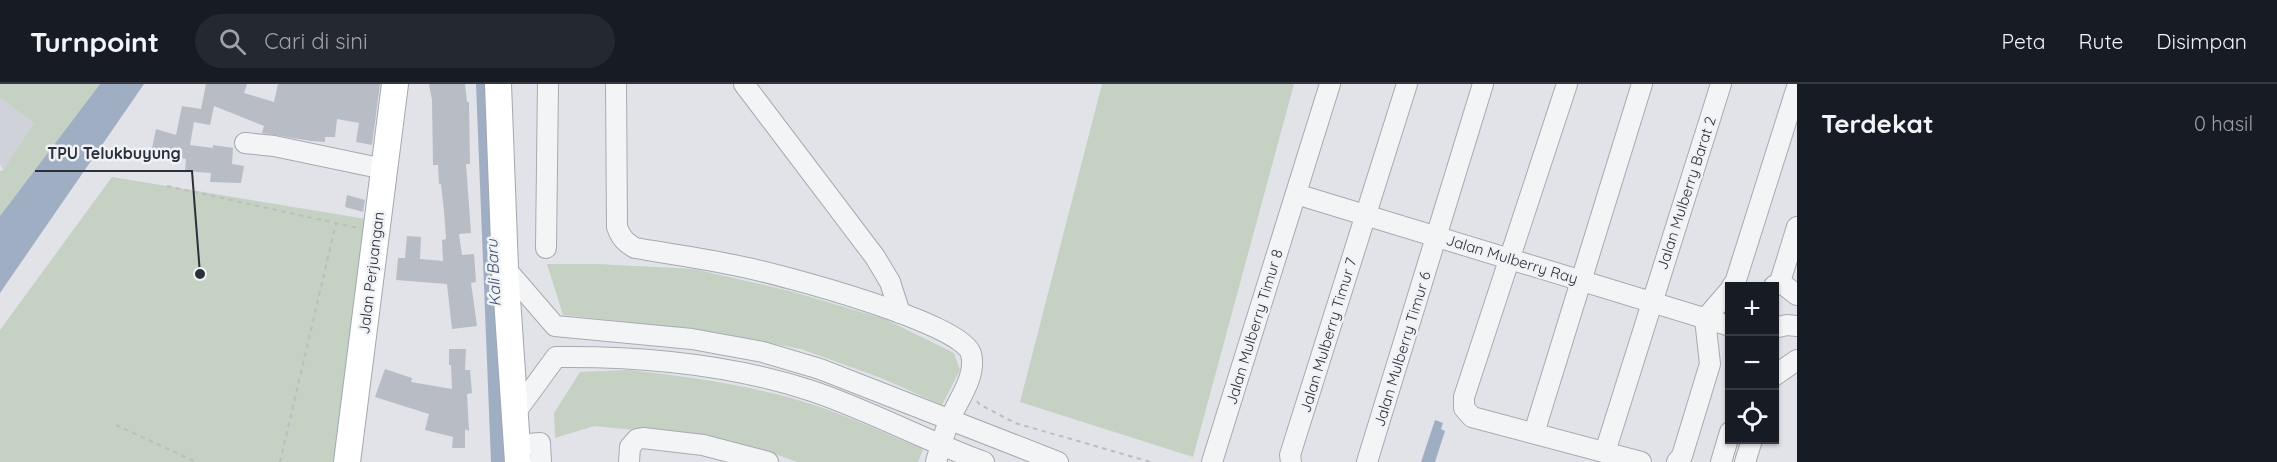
<!DOCTYPE html>
<html lang="id">
<meta charset="utf-8">
<style>
:root{--surface:#171b24;--page:#242831;--text:#f1f3f6;--muted:#9ea1a6;--line:#363941}
body{margin:0;font-family:Quicksand,sans-serif;background:var(--page);color:var(--text)}
.controls{position:absolute;right:18px;bottom:18px;display:grid;overflow:hidden;border-radius:0px;box-shadow:0 2px 4px #0004}
.controls button{width:54px;height:54px;display:grid;place-items:center;padding:0;border:0;border-bottom:2px solid var(--line);background:var(--surface);color:var(--text);font:30px sans-serif}
.list{margin:0;padding:0;list-style:none}
h2{display:flex;justify-content:space-between;align-items:center;height:78px;margin:0;padding:0 24px;font-size:26px}
h2 small{font-size:20px;font-weight:400;color:var(--muted)}
.icon{flex:none;width:33px;height:33px;fill:none;stroke:currentColor;stroke-width:2;stroke-linecap:round;stroke-linejoin:round}
.map{position:relative;flex:none;width:1797px;height:378px;overflow:hidden}
header{display:flex;align-items:center;gap:36px;box-sizing:border-box;height:84px;padding:0 30px;background:var(--surface);border-bottom:2px solid var(--line)}
header strong{font-size:28px}
nav{display:flex;gap:33px;margin-inline-start:auto;font-size:21px}
.search{width:420px;height:54px;background:var(--page);display:flex;align-items:center;gap:15px;box-sizing:border-box;padding:0 21px;border-radius:33px;color:var(--muted);font-size:22px}
main{display:flex}
aside{flex:1;background:var(--surface)}
.map>svg:first-child{display:block}
.built{fill:#cfd2d9}
.green{fill:#c5d1c3}
.water{fill:#a0aec3}
.building{fill:#b8bcc4}
.lines{fill:none;stroke-linecap:round;stroke-linejoin:round}
.minor-casing{stroke:#a7aab1;stroke-width:22}
.major-casing{stroke:#a1a7b2;stroke-width:28}
.path{stroke:#bbbdc2;stroke-width:2;stroke-dasharray:4.5 4.5;stroke-linecap:butt}
.minor{stroke:#f3f4f6;stroke-width:20}
.major{stroke:#fff;stroke-width:26}
.labels{text-anchor:middle;dominant-baseline:central;stroke-width:5;stroke-linejoin:round;paint-order:stroke}
.street-label{font-size:15px;fill:#2b303d;stroke:#f0f2f5}
.water-label{font-size:16px;font-style:italic;fill:#3a4d6c;stroke:#f0f2f5}
.leader{fill:none;stroke:#2b303d;stroke-width:2}
.callout-dot{fill:#2b303d;stroke:#f0f2f5;stroke-width:2}
.callout-label{font-size:16px;text-anchor:middle;font-weight:bold;fill:#2b303d;stroke:#f0f2f5;stroke-width:5;stroke-linejoin:round;paint-order:stroke}
</style>
<header>
<strong>Turnpoint</strong>
<div class="search"><svg class="icon" aria-label="search" viewBox="0 0 24 24"><circle cx="10" cy="10" r="6"/><path d="M15 15l6 6"/></svg>Cari di sini</div>
<nav><a>Peta</a><a>Rute</a><a>Disimpan</a></nav>
</header>
<main>
<div class="map">
<svg width="1797" height="378" viewBox="0 0 1797 378">
<rect width="100%" height="100%" fill="#e1e3e8"/>
<polygon class="built" points="0,14 34,39 3,86 0,80"/>
<g class="green">
<polygon points="0,0 100,0 0,132 0,87 3,86 34,39 0,14"/>
<polygon points="1102,0 1294,0 1193,373 1020,318"/>
<polygon points="112,93 366,135 336,378 0,378 0,246"/>
<polygon points="547,180 597,180 694,185 790,207 885,235 954,269 960,286 942,321 881,294 801,265 702,246 563,231"/>
<path d="M629,286C683,292 737,299 791,314C836,326 879,347 923,365L918,378H797L770,368L677,350L594,342L555,354L554,329L580,288Z"/>
</g>
<g class="water">
<polygon points="100,0 144,0 0,209 0,132"/>
<polygon points="476,0 490,0 507,378 491,378"/>
<polygon points="1435,336 1443,339 1441,345 1445,347 1435,378 1421,378"/>
</g>
<g class="building">
<polygon points="206,0 247,0 244,9 274,18 278,0 380,0 372,61 356,58 359,39 337,35 335,53 325,53 325,58 311,57 262,49 264,42 214,22 210,41 194,38 190,61 213,64 213,61 233,64 232,80 244,82 241,99 210,98 211,89 185,87 186,75 151,69 156,45 176,51 182,22 201,25"/>
<polygon points="429,0 465,0 467,18 469,18 470,80 466,80 471,149 459,150 462,171 474,170 476,198 471,199 477,242 452,245 447,200 396,196 398,174 405,174 407,152 421,153 420,175 443,177 442,156 446,155 444,127 441,100 439,100 438,81 433,81 432,16"/>
<polygon points="347,111 365,116 363,128 345,123"/>
<polygon points="449,265 466,265 465,286 470,286 472,309 467,310 469,347 465,345 465,364 452,364 453,353 425,346 429,330 375,313 385,285 412,294 411,298 452,305 451,281 449,281"/>
</g>
<g class="lines">
<defs>
<g id="minor">
<path d="M616,0L617,143C621,154 625,158 635,164C671,170 708,175 743,183C778,190 964,239 971,270C977,292 958,316 950,335C944,349 940,364 936,378"/>
<polyline points="744,0 875,173 890,198 900,229"/>
<polyline points="1567,0 1464,313 1464,324 1472,333 1641,378"/>
<polyline points="245,59 274,62 384,85"/>
<polyline points="1296,110 1730,242"/>
<polyline points="546,164 548,0"/>
<polyline points="505,184 555,242 692,255 763,268 820,285 1058,378"/>
<polyline points="1780,198 1797,143"/>
<polyline points="1732,202 1735,199 1797,3"/>
<polyline points="1774,202 1780,198 1797,211"/>
<polyline points="1774,244 1787,241 1797,242"/>
<polyline points="1774,292 1797,276"/>
<path d="M515,329L556,273C641,272 730,280 812,307C871,327 926,357 984,378"/>
<polyline points="1534,349 1642,0"/>
<polyline points="517,361 540,359 541,378"/>
<polyline points="1605,368 1721,0"/>
<polyline points="629,378 630,363 637,355 643,354 703,361 768,378"/>
<polyline points="1212,378 1330,0"/>
<polyline points="1291,378 1290,371 1407,0"/>
<polyline points="1367,378 1483,0"/>
<polyline points="1677,378 1682,372 1710,280 1705,235 1730,206"/>
<polyline points="1721,378 1730,348"/>
<polyline points="1745,378 1752,356"/>
</g>
<g id="major">
<polyline points="498,0 505,184 518,378"/>
<polyline points="347,378 395,0"/>
</g>
</defs>
<use href="#minor" class="minor-casing"/>
<use href="#major" class="major-casing"/>
<g class="path">
<polyline points="167,102 358,144"/>
<polyline points="977,317 979,320 1015,339 1151,378"/>
<polyline points="116,341 196,378"/>
<polyline points="280,378 336,139"/>
</g>
<use href="#minor" class="minor"/>
<use href="#major" class="major"/>
</g>
<g class="labels">
<g class="street-label">
<text transform="translate(1686 109) rotate(-72)">Jalan Mulberry Barat 2</text>
<text transform="translate(1512 175) rotate(17)">Jalan Mulberry Ray</text>
<text transform="translate(371 189) rotate(-83)">Jalan Perjuangan</text>
<text transform="translate(1254 243) rotate(-73)">Jalan Mulberry Timur 8</text>
<text transform="translate(1328 251) rotate(-73)">Jalan Mulberry Timur 7</text>
<text transform="translate(1402 265) rotate(-73)">Jalan Mulberry Timur 6</text>
</g>
<g class="water-label">
<text transform="translate(493 189) rotate(-93)">Kali Baru</text>
</g>
</g>
<path class="leader" d="M200 190L192 87H35"/>
<circle class="callout-dot" cx="200" cy="190" r="6"/>
<g class="callout-label">
<text x="114" y="75">TPU Telukbuyung</text>
</g>
</svg>
<div class="controls">
<button>+</button>
<button>−</button>
<button><svg class="icon" aria-label="locate" viewBox="0 0 24 24"><circle cx="12" cy="12" r="6"/><path d="M12 2v4M12 18v4M2 12h4M18 12h4"/></svg></button>
</div>
</div>
<aside>
<h2>Terdekat<small>0 hasil</small></h2>
<ul class="list">
</ul>
</aside>
</main>
